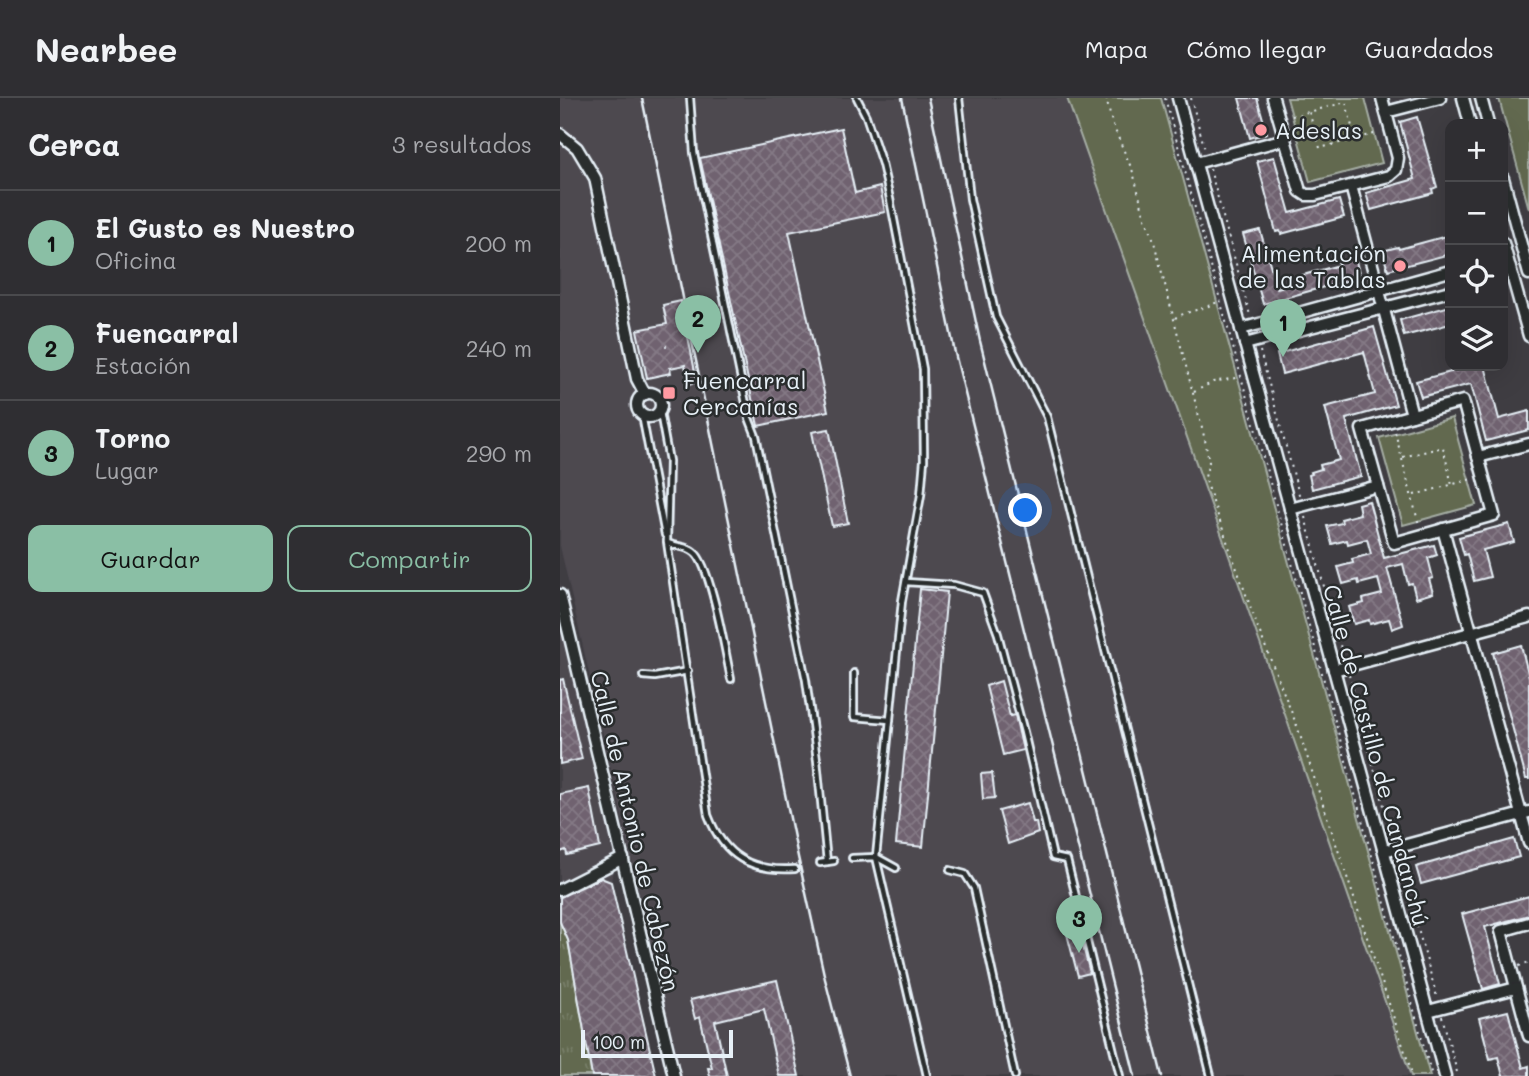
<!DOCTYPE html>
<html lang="es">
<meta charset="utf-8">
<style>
:root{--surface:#2f2e32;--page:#37363a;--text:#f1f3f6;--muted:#a7a8ac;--line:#4a4a4d;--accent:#8abfa5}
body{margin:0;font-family:Mali,sans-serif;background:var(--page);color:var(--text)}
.controls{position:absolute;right:21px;top:21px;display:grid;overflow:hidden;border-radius:14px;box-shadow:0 7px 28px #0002}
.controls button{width:63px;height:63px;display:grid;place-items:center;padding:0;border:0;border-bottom:2px solid var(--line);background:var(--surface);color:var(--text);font:35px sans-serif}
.scale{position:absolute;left:21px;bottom:18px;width:152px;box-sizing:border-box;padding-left:7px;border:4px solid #e8f1f8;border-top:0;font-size:19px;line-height:24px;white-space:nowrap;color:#e8f1f8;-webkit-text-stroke:5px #2a2d2e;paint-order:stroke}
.you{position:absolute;left:466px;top:413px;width:24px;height:24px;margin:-18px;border:5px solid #fff;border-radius:50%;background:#1a73e8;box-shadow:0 0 0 10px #1a73e833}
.badge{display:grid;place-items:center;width:46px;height:46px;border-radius:50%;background:var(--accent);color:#111;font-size:23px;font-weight:700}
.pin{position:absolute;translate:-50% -58px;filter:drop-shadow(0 2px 4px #0008)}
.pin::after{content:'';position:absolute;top:37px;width:24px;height:21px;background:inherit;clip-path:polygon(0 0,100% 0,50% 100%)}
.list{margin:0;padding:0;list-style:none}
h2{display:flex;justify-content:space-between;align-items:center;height:91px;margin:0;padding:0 28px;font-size:30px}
h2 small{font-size:23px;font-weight:400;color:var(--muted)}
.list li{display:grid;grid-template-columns:46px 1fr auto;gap:21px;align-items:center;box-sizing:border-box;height:105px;padding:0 28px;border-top:2px solid var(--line)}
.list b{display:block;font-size:26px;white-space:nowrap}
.list p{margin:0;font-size:23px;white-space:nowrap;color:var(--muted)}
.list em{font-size:23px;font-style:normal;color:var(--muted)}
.actions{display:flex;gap:14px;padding:21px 28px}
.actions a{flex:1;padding:16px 0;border:2px solid var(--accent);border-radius:14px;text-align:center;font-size:24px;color:var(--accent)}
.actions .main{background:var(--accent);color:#111}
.icon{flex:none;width:38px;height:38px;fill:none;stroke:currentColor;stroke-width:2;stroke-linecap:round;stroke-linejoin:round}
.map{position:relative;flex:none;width:969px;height:978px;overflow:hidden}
header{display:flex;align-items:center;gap:42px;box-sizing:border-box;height:98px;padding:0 35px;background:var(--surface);border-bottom:2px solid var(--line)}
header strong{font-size:33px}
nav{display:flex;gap:38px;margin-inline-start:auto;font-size:24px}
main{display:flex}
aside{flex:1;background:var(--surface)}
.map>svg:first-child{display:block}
.built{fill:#4d4850}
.grass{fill:url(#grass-tufts);stroke:#a5ada4;stroke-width:2}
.green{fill:#62694f;stroke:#a5ada4;stroke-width:2}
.building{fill:url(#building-cross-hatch);stroke:#e8f1f8;stroke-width:2}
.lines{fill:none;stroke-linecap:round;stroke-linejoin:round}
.lane-casing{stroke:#e8f1f8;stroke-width:10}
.street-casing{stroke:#e8f1f8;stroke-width:15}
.path{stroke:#e8f1f8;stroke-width:2;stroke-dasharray:2 5;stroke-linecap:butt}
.lane{stroke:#2a2d2e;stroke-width:4.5}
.street{stroke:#2a2d2e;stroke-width:10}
.rail{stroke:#e8f1f8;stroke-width:2.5}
.poi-dot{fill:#ff9aa2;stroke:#2a2d2e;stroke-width:2.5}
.labels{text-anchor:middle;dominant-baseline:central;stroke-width:5;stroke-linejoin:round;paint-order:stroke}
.poi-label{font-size:23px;fill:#e8f1f8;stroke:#2a2d2e;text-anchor:start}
.street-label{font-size:23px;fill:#e8f1f8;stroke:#2a2d2e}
</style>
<header>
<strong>Nearbee</strong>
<nav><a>Mapa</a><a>Cómo llegar</a><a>Guardados</a></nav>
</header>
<main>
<aside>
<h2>Cerca<small>3 resultados</small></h2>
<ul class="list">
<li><span class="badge">1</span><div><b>El Gusto es Nuestro</b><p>Oficina</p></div><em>200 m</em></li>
<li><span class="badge">2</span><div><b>Fuencarral</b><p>Estación</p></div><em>240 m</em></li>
<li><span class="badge">3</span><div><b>Torno</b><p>Lugar</p></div><em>290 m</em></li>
</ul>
<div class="actions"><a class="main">Guardar</a><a>Compartir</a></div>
</aside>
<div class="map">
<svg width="969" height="978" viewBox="0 0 969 978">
<defs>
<pattern id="grass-tufts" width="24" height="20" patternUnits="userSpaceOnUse" patternTransform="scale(1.75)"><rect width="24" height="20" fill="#62694f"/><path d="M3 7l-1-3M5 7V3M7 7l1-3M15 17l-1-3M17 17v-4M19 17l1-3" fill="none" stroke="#787f69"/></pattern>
<pattern id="building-cross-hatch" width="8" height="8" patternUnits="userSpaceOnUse" patternTransform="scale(1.75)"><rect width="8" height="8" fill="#6f6270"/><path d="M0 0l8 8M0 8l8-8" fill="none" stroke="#847985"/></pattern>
</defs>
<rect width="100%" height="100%" fill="#3f3d42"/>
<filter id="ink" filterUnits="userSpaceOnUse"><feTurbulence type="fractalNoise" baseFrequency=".0143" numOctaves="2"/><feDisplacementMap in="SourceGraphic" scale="14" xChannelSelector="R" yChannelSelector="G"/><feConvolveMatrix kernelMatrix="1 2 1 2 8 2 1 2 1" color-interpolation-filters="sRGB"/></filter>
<g filter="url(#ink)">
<g class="built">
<polygon points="0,0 507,0 714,585 851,978 121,978 0,448"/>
<polygon points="0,484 56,755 51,784 96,978 0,824"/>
</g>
<polygon class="grass" points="0,824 8,842 32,978 0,978"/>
<g class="green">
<polygon points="507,0 601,0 870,978 851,978 714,585"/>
<polygon points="727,0 805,0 822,65 750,84"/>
<polygon points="939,0 969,0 969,111 942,12"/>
<polygon points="892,320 916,407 843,427 819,340"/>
</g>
<g class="building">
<polygon points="679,0 697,0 707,35 690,40"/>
<polygon points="857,19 877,89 872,91 873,95 811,112 806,95 855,81 840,24"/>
<polygon points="281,30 295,95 320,89 325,114 229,134 268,313 198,328 140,60"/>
<polygon points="714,59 730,115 779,102 784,119 721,136 720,133 716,134 697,63"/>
<polygon points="700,132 717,190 731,186 729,181 779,167 778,165 795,159 800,179 703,206 683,136"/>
<polygon points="890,137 890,156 828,172 822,153 838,149 839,151"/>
<polygon points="121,203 137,284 129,286 125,267 110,270 111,275 87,280 77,232 107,226 103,207"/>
<polygon points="890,208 890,226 844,238 840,222"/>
<polygon points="814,229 836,307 786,321 801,378 752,391 749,377 752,376 751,374 761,371 760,367 779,362 765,309 815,296 804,254 722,276 717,256"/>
<polygon points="914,268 925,268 939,321 969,313 969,332 926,343 911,286 861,299 856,283"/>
<polygon points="269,331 288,425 272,428 252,334"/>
<polygon points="809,403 824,460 874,447 877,457 868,460 873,480 869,481 873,495 856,500 852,485 848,486 843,466 827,470 843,527 832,531 829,521 810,526 809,522 794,526 789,509 804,505 803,501 822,496 818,481 799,486 798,482 783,486 778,469 793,465 792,461 811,456 807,441 788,446 787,442 772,446 767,428 782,425 781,421 800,416 798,406"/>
<polygon points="949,426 954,444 923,452 930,479 914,483 907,456 904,457 899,439"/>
<polygon points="360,491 387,494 363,749 336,746"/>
<polygon points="961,547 969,579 969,681 966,681 933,555"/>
<polygon points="3,581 22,661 0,666 0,582"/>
<polygon points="441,583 450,618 455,617 463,652 443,657 426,588"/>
<polygon points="432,675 435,700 423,701 421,676"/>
<polygon points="29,690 40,749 7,757 6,752 0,754 0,696"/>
<polygon points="468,705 473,724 476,724 478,735 448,746 439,713"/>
<polygon points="954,741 959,759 861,786 856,769"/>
<polygon points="41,780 51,784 96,978 32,978 8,842 0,824 0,799"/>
<polygon points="969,798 969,817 925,829 940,886 923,891 902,816"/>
<polygon points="519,833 530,875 518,878 507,836"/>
<polygon points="217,882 239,978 219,978 204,911 155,923 167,978 150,978 148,970 152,970 140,919 135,921 130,902"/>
<polygon points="948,913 963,970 969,968 969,978 943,978 938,959 930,961 919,920"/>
</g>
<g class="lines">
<defs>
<g id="lane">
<polyline points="130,0 134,55 189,320 196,338 246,582 257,662 267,764"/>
<polyline points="297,0 306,18 322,66 330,101 363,271 364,362 361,397 342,503 316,759 367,978"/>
<polyline points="399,0 410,101 436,219 487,319 651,978"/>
<path d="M100,314L109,363L107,444L148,717C164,759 192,774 235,771"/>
<polyline points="82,317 105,437"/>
<path d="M108,445C116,449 127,448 134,454C151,466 166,558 171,581"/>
<polyline points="346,484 394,487 423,495 438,536 464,634 493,759 507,762 560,978"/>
<polyline points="294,575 294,619 330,622"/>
<polyline points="83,578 95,579 128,573"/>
<polyline points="292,760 316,759 336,770"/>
<polyline points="260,765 274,763"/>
<polyline points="390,772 405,776 414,790 455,978"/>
</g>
<g id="street">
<polyline points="618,0 885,978"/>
<polyline points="713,0 740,93 746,97 755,97 829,78 836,72 838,60 822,0"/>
<polyline points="903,0 910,26"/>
<polyline points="921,0 928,26"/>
<polyline points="826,14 880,0"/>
<polyline points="0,36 17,50 35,80 77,281 85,296"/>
<polyline points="636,65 725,41"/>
<polyline points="943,80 969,176"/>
<polyline points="791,88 852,317"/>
<polyline points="943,145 969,238"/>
<polyline points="681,231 890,173"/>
<polyline points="685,246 890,193"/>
<circle cx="89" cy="307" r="12"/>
<polygon points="903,303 934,417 834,445 802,331"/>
<polyline points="918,359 969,346"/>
<polyline points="730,411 818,388"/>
<polyline points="883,431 969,745"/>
<polyline points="0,497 114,978"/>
<polyline points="774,572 969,519"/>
<polyline points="824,753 969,714"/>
<polyline points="0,792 63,760"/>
<polyline points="969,825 941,833 969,938"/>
<polyline points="868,913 956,890"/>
</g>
</defs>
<use href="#lane" class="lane-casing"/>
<use href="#street" class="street-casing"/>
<g class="path">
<polyline points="546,0 552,25 573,74 585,120 592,136 645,342 649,364 645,379 652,401 698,530 737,628 853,978"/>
<polyline points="605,0 872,978"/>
<polyline points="631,0 645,52"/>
<polyline points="937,2 941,0"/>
<polyline points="732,18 748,14"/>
<polyline points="795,41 786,4 749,14 760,50 814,36"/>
<polyline points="650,71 690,217"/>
<path d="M615,220C629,212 643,212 657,204"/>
<polyline points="105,248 112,247"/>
<polyline points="700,253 740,400"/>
<polyline points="634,294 653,284 681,279"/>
<polyline points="835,334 859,427"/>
<polyline points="843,359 883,349 892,387"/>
<polyline points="854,397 912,381"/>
<polyline points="745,419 783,558"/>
<polyline points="789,577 833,741"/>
<polyline points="838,760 877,899"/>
<polyline points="959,868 969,864"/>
<polyline points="882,918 898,978"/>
</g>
<use href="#lane" class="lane"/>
<use href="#street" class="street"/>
<g class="rail">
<polyline points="82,0 238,759 265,881 290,978"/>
<polyline points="342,0 395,255 575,978"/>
<polyline points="368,0 420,243 602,978"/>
</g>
</g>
</g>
<g class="poi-dot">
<circle cx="701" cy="32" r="7"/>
<circle cx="840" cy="168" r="7"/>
<rect x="102" y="288" width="14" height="14" rx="3.5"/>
</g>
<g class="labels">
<g class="poi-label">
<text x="715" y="32">Adeslas</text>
<text x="826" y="155" text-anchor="end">Alimentación<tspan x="826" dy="26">de las Tablas</tspan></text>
<text x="123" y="282">Fuencarral<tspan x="123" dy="26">Cercanías</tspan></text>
</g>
<g class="street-label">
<text transform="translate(817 657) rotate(75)">Calle de Castillo de Candanchú</text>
<text transform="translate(76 733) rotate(77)">Calle de Antonio de Cabezón</text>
</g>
</g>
</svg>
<div class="controls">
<button>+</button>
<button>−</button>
<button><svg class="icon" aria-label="locate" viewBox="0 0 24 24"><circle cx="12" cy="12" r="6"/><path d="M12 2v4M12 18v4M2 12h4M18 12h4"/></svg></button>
<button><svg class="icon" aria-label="layers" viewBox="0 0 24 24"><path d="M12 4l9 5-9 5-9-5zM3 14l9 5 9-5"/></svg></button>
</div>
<div class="scale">100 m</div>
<div class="you"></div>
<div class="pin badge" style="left:723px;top:259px">1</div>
<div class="pin badge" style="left:138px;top:255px">2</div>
<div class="pin badge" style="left:519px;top:855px">3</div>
</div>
</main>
